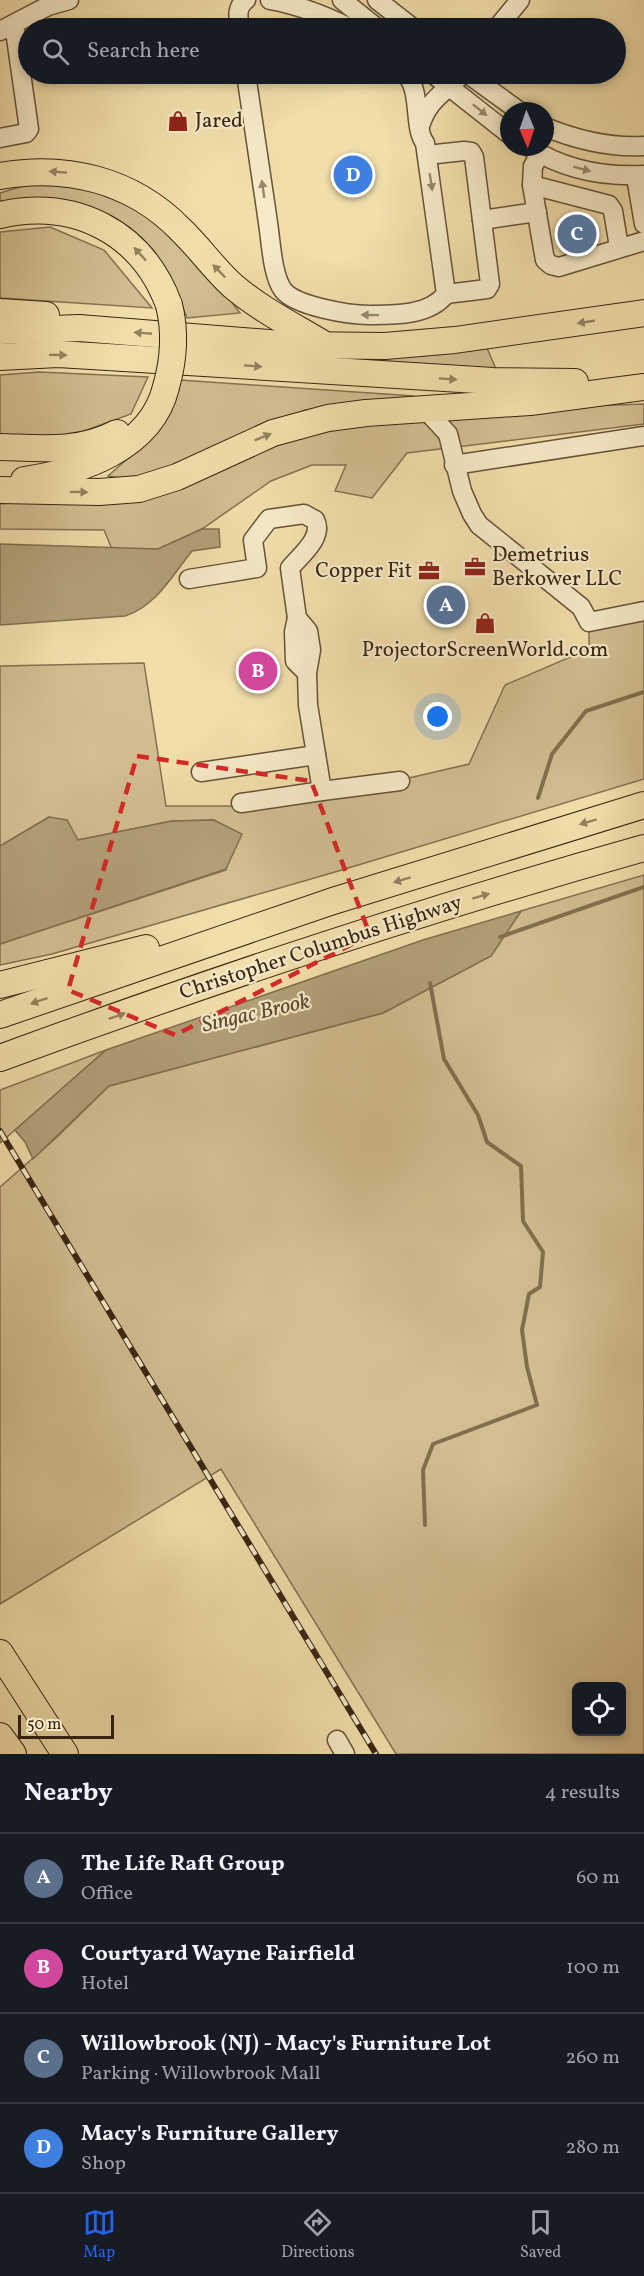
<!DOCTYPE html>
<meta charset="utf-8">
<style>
:root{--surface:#171b24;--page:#242831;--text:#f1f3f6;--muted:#9ea1a6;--line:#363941;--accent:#2563eb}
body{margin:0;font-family:Vollkorn,serif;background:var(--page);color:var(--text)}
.controls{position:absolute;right:18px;bottom:18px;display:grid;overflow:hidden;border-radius:9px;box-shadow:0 3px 9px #0003}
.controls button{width:54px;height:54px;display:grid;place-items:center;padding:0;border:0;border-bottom:2px solid var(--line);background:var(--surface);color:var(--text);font:30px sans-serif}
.compass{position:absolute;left:500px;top:102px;width:54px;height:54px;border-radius:50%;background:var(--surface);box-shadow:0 3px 9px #0003;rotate:178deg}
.scale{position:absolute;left:18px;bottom:15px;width:96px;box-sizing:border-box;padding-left:6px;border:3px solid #392411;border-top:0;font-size:16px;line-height:21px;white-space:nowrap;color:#392411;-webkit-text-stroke:4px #f6eac8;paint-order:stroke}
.you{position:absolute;left:438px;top:717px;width:21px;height:21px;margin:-15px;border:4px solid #fff;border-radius:50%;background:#1a73e8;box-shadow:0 0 0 9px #1a73e833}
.badge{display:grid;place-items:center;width:39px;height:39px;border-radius:50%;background:var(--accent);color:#fff;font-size:20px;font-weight:700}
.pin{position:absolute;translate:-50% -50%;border:3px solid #fff;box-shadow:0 2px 6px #0006}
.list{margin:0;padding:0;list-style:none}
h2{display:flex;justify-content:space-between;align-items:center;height:78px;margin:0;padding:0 24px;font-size:26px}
h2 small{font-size:20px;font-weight:400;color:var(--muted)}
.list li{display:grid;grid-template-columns:39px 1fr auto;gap:18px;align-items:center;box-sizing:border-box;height:90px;padding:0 24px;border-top:2px solid var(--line)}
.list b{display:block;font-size:22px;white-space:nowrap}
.list p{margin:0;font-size:20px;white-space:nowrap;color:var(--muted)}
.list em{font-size:20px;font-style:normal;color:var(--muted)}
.icon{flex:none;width:33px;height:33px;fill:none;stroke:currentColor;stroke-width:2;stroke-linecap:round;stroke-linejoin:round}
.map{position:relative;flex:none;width:644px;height:1754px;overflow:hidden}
.search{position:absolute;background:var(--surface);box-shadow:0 3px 9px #0003;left:18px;right:18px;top:18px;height:66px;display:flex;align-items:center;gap:15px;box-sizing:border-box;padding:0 21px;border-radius:33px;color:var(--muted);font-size:22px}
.sheet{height:438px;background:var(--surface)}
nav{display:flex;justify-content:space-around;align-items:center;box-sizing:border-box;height:84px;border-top:2px solid var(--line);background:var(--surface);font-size:16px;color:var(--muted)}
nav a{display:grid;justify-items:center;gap:3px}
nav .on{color:var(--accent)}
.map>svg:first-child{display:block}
.green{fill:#d2be91;stroke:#867151;stroke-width:1.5;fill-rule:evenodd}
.water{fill:#b29f77;stroke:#826e4e;stroke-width:1.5}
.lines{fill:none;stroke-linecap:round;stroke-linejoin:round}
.stream{stroke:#826e4e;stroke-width:4}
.minor-casing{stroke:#675238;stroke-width:21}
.highway-casing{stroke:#392411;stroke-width:28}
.minor{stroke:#f6eac8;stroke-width:18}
.highway{stroke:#f1deab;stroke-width:26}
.rail-casing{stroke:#392411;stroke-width:6}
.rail{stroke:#f6eac8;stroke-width:4;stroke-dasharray:11;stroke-linecap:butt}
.highway-bridge-casing{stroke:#392411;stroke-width:28;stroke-linecap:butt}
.highway-bridge{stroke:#f1deab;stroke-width:26}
.oneway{fill:#98876c}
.oneway2{fill:#95815e}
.marked{fill:none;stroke:#d62828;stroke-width:4.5;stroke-dasharray:12 8;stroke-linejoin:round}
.labels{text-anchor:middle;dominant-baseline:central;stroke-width:4.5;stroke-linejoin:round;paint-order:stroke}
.poi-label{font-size:21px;fill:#392411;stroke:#f6eac8;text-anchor:start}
.street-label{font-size:21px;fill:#392411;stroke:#f6eac8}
.water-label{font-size:22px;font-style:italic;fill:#5d4930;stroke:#f6eac8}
</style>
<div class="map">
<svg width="644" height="1754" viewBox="0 0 644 1754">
<rect width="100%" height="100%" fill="#f1deab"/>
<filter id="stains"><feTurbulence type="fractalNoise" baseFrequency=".00333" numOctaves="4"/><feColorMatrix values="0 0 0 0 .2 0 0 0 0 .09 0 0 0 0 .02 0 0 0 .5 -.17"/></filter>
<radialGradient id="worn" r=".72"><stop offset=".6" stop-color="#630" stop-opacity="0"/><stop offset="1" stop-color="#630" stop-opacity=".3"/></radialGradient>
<g class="green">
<polygon points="36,182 86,188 148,214 204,266 240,313 187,318 173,282 154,251 103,212 36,202 0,204 0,193"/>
<polygon points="50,227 104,250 152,308 0,298 0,232"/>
<polygon points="487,348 496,369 354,359"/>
<polygon points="39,372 148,377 131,414 62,439 0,439 0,375"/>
<polygon points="180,380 414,396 305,410 140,481 108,476 151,438"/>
<polygon points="644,404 644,424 407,453 372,498 335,491 346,465 312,465 271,481 202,529 158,549 112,549 104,530 0,529 0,504 37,501 346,426 500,409"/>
<polygon points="644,615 644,779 335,872 52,954 0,965 0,944 226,870 214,820 172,821 78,840 49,817 0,846 0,666 144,663 166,806 265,806 370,787 469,764 505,685 589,649 589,626"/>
<path d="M644,875V1754H396L221,1469L0,1604V1187L56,1138L109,1086L383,1013L491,956L521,911ZM576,1686H622V1732H576Z"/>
<polygon points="106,1050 15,1130 0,1143 0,1090"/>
</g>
<g class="water">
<path d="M202,529H219L220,547L192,551C172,576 156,606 125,616L0,625V544L158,549Z"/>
<polygon points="49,817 67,820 78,840 172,821 214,820 242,834 226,869 0,944 0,846"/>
<polygon points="521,911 491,956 383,1013 109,1086 33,1159 25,1142 15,1130 106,1050 423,940"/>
</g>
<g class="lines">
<g class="stream">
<polyline points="538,798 552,754 586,711 644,692"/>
<polyline points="500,937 644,887"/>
<polyline points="425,1525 423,1470 433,1444 537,1405 527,1367 522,1330 529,1294 540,1287 543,1252 523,1221 521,1166 487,1142 478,1115 444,1059 430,983"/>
</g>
<defs>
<g id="minor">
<path d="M270,0C298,5 324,15 350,28"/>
<polyline points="342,0 377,28"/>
<polyline points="377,0 413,28"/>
<path d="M240,28C238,17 236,7 246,0"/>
<polyline points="497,28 520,0"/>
<polyline points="0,31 48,6 69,0"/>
<path d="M246,74C253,123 261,173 268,223C271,241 272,275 283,290C295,306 349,315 369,315C394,315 429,316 446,294L425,143C413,128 422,92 406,74"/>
<polyline points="433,74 509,134"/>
<polyline points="468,74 519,111"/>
<path d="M420,126C429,98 444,94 462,74"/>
<path d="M545,127C577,140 609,148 644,146"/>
<polyline points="0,138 26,133 29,129 14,24"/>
<path d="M529,147C563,169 604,177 644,175"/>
<polyline points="427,155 464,151 471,152 474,157 490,284 487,289 446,294"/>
<polyline points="540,155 533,166 532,185 545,260 551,265 559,267 644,241"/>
<polyline points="644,177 637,183 644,224"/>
<polyline points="532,185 609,205 613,211 619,247"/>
<polyline points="482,220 537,212"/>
<polyline points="425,409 448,434 462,491 472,514 479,525 581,607 589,622 644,611"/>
<polyline points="454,465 644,436"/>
<path d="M189,579L257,568L253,540L269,519L304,514L315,520C324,537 301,555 290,568L297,618L308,631L311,650L307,673L308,705L322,791L400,781"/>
<polyline points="297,618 294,632 295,661 307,673"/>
<polyline points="201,772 316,755"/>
<polyline points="241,803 322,791"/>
<polyline points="337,1740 345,1754"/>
</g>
<g id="highway">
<path d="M0,176C66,164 132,180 180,229C199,247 214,269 233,286C261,310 294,326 325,345"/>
<path d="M0,215C75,198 142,232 169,305"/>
<polyline points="0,312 46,315"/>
<polyline points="0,331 79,328 294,345 385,346 455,340 644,313"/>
<polyline points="0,357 58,354 91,356 493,381 575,382"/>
<path d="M0,447C41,448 79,453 117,433"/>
<path d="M24,480C80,472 151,449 166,387"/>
<polyline points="0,490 99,492 139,489 177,477 273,433 328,418 366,413 530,402 644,387"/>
<polyline points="0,985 146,948"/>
<polyline points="0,1015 333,901 644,805"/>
<path d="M0,1058C212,980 427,909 644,848"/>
<polyline points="0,1653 65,1754"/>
<polyline points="0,1736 13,1754"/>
</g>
</defs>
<use href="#minor" class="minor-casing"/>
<use href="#highway" class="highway-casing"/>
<use href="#minor" class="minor"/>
<use href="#highway" class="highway"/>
<defs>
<polyline id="rail" points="0,1131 376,1754"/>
</defs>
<use href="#rail" class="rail-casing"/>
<use href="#rail" class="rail"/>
<defs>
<path id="highway-bridge" d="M166,387C174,359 176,333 169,305"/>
</defs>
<use href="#highway-bridge" class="highway-bridge-casing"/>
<use href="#highway-bridge" class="highway-bridge"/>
</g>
<defs><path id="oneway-solid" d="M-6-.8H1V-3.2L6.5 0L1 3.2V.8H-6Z" transform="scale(1.5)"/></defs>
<g class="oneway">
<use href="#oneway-solid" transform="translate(480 110) rotate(38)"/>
<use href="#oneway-solid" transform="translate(582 169) rotate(15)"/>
<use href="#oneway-solid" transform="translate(431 182) rotate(81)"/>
<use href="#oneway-solid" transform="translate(263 189) rotate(-98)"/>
<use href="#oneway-solid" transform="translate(370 315) rotate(-179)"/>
</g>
<g class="oneway2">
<use href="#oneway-solid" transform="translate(58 172) rotate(-176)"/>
<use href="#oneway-solid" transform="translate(140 254) rotate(-132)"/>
<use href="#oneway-solid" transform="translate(219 271) rotate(-134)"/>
<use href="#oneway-solid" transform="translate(586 322) rotate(171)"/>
<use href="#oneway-solid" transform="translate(143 333) rotate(-175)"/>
<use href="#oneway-solid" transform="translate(58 355) rotate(1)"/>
<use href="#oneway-solid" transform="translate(253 366) rotate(4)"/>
<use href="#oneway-solid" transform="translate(448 379) rotate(4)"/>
<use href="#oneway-solid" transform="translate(263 437) rotate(-22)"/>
<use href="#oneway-solid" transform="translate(79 492) rotate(1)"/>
<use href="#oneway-solid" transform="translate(588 822) rotate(163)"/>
<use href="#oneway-solid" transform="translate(402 880) rotate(163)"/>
<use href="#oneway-solid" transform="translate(481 896) rotate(-17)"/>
<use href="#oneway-solid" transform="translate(39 1001) rotate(161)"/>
<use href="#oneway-solid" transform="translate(117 1016) rotate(-19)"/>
</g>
<path class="marked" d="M137,756L311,781L370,935L175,1035L68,990Z"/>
<defs>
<symbol id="shop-bare" viewBox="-9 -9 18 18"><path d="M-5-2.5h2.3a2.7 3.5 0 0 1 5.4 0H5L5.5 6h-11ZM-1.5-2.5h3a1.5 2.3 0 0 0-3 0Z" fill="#8f2418" stroke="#f6eac8" stroke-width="2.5" paint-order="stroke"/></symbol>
<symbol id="office-bare" viewBox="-9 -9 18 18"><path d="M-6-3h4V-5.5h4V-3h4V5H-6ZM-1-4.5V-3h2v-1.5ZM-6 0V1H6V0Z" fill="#8f2418" stroke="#f6eac8" stroke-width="2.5" paint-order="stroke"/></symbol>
</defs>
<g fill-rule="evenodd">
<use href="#shop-bare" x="163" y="106" width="30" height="30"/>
<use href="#office-bare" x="460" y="552" width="30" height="30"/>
<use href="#office-bare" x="414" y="556" width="30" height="30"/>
<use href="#shop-bare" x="470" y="608" width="30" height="30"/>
</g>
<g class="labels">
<g class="poi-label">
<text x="195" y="121">Jared</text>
<text x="492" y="555">Demetrius<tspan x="492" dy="24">Berkower LLC</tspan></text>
<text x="412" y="571" text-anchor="end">Copper Fit</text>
<text x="485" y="650" text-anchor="middle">ProjectorScreenWorld.com</text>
</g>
<g class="street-label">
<text transform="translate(321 948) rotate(-18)">Christopher Columbus Highway</text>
</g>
<g class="water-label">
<text transform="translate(256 1014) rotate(-13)">Singac Brook</text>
</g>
</g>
<rect width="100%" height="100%" filter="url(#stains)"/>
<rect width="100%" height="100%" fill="url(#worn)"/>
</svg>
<div class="controls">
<button><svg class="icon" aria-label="locate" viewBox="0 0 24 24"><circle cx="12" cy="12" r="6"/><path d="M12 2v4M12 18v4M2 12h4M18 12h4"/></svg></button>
</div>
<svg class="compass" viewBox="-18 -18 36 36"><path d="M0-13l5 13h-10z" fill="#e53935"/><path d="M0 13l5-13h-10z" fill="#9ea1a6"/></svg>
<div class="scale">50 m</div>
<div class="you"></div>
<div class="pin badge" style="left:446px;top:605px;background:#5c6f8a">A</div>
<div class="pin badge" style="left:258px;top:671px;background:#d1479c">B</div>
<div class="pin badge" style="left:577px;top:234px;background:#5c6f8a">C</div>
<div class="pin badge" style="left:353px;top:175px;background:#3f7fe0">D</div>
<div class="search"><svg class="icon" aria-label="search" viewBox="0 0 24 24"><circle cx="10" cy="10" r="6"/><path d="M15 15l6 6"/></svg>Search here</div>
</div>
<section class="sheet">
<h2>Nearby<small>4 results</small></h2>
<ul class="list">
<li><span class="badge" style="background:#5c6f8a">A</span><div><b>The Life Raft Group</b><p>Office</p></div><em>60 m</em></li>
<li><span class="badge" style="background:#d1479c">B</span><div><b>Courtyard Wayne Fairfield</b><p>Hotel</p></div><em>100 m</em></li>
<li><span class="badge" style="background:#5c6f8a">C</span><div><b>Willowbrook (NJ) - Macy's Furniture Lot</b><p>Parking · Willowbrook Mall</p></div><em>260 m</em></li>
<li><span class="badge" style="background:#3f7fe0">D</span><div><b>Macy's Furniture Gallery</b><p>Shop</p></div><em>280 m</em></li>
</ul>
</section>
<nav>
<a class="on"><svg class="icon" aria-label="map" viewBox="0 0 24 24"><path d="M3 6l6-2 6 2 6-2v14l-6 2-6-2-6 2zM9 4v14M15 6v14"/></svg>Map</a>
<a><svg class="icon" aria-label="directions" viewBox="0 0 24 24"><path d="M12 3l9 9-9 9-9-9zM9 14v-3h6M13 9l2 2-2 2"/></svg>Directions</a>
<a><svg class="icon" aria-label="saved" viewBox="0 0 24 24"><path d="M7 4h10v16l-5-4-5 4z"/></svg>Saved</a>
</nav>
